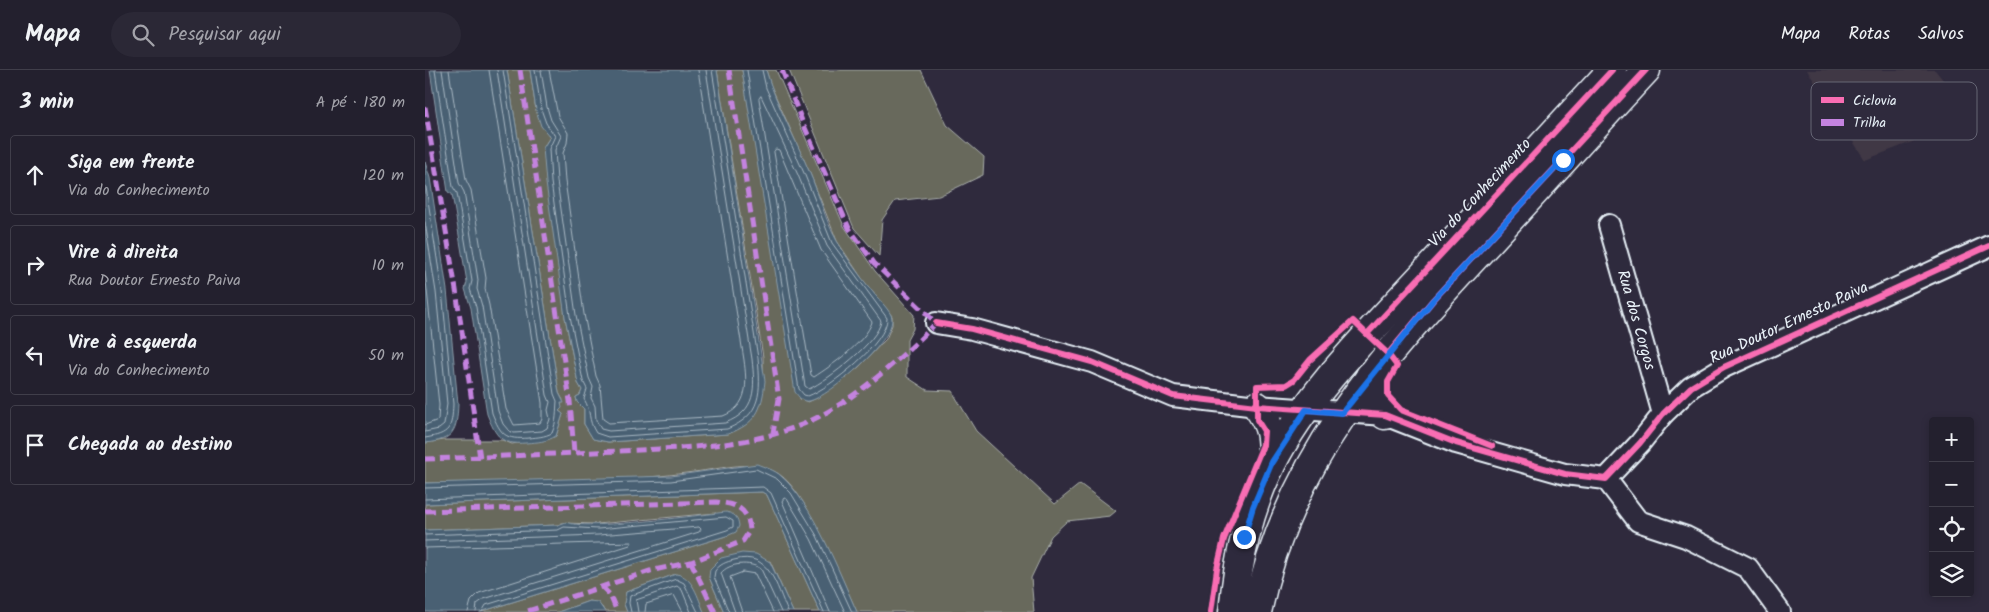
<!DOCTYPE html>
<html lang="pt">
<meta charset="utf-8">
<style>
:root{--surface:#23202e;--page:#2b2836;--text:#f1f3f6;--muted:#a3a3aa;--line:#403e4a}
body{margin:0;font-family:Kalam,sans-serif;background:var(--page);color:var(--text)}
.controls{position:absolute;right:15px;bottom:15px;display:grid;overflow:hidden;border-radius:5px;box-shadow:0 2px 8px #0003}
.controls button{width:45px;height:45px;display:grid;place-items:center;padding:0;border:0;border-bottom:1px solid var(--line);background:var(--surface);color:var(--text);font:25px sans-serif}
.stop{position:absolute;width:15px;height:15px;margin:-11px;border:4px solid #1a73e8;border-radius:50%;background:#fff}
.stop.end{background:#1a73e8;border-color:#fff;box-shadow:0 1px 5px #0008}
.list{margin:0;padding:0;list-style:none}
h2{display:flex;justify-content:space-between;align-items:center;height:65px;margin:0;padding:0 20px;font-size:21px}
h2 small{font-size:16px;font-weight:400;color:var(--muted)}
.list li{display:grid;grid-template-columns:32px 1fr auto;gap:15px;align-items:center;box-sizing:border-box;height:80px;margin:0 10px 10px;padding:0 10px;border:1px solid var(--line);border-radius:5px}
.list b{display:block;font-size:19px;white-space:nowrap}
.list p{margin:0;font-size:16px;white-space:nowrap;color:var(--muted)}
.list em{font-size:16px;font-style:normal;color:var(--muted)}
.icon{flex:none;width:28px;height:28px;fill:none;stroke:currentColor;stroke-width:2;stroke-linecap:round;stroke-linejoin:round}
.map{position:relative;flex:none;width:1564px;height:542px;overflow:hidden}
header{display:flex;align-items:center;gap:30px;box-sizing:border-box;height:70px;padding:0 25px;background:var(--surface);border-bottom:1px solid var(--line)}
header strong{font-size:24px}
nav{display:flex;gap:28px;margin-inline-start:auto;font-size:18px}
.search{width:350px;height:45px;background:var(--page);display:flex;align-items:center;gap:12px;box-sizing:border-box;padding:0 18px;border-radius:28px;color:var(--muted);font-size:19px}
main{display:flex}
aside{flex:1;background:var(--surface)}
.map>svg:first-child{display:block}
.built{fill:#413845}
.green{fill:#68695b;stroke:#a8adaa}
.water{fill:#496173;stroke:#899ba8}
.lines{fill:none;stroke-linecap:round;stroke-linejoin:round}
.shore{stroke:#a8b7c3;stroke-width:1}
.street-casing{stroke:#e8f1f8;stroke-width:24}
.secondary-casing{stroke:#e8f1f8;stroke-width:31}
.street{stroke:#2f2a3d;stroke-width:20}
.secondary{stroke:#2f2a3d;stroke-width:28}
.quiet{stroke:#c483df;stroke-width:5;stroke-dasharray:10 5;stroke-linecap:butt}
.cycleway-casing{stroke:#2f2a3d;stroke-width:9}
.cycleway{stroke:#f96db3;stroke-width:6}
.route{stroke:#1a73e8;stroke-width:6}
.labels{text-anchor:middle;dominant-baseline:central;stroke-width:4;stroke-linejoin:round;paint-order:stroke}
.street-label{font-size:16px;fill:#e8f1f8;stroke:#2f2a3d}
.key{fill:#2f2a3d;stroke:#666675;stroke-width:1}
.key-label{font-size:14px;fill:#e8f1f8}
</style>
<header>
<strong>Mapa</strong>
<div class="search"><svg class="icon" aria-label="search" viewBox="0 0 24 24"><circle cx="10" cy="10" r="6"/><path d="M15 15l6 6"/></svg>Pesquisar aqui</div>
<nav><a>Mapa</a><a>Rotas</a><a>Salvos</a></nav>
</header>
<main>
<aside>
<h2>3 min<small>A pé · 180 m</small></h2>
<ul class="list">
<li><svg class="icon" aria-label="ahead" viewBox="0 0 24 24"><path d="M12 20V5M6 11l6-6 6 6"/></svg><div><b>Siga em frente</b><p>Via do Conhecimento</p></div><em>120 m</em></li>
<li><svg class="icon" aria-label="right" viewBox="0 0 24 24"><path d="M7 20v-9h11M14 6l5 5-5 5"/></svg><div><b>Vire à direita</b><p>Rua Doutor Ernesto Paiva</p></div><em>10 m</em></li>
<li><svg class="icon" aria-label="left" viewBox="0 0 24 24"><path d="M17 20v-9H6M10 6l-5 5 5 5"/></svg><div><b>Vire à esquerda</b><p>Via do Conhecimento</p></div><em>50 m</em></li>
<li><svg class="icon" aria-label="arrive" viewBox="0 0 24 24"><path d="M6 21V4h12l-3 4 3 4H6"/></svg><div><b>Chegada ao destino</b></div></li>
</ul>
</aside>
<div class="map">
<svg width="1564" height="542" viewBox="0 0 1564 542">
<rect width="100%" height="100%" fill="#2f2a3d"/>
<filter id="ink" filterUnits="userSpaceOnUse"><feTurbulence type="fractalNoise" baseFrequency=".02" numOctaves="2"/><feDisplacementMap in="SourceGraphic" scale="10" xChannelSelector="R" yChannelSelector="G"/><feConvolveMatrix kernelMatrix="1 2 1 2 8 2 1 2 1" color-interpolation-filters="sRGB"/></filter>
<g filter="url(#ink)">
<polygon class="built" points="1382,0 1510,0 1523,16 1531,55 1440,90"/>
<g class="green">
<path d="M82,0H105L111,40L125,67L121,73L140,247L153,313L157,320L155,325L151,327L152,331L159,339V354L168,369L183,372L303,364C343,348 338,325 338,287L292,0H317L375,329L383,332L392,328L434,297L461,269L467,255V246L438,210L412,171L384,101L346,16L341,0H351L419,156L450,201L489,245L488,259L482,270V307L502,320L527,321L551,361L630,434L655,414L691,441L685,446L642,451L626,466L606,508L609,542H432C417,510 382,422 354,404C329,388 297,399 269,402C181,414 89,412 0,413V373L19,370H77L87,374L131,366L138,344L134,341L138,330L134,323Z"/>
<polygon points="364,0 496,0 522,55 559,87 558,105 514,126 470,131 457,150 454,186 429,158"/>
<polygon points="337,422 342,425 395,542 368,542 345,491 284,507 299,542 279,542 267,515 251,504 201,522 199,534 202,542 180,542 177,537 164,531 133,542 55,542 304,465 291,443 172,454 137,453 133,455 0,460 0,434"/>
</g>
<g class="water">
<path d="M5,0H82L134,323L139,333H136L137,338L134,341L138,344L131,366C121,372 113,372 101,373C76,375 71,367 62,344L46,238L40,219L42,212L27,124L23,122Z"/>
<path d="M105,0H292L340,311C337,341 331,353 303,364L183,372L168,369L159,354V339L152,332L151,327L155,325L157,320L153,313L140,247L121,113L118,78L125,67L116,56L111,40Z"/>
<path d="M317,0H341C351,35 370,67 384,101C394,124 400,150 412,171C422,189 435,206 447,221C453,229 462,237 466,245C476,266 403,328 384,331C377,332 374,327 370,322Z"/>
<path d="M0,92L5,108L22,220L33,334C32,361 29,370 0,373Z"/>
<path d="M332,394C339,397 350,400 356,406C387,432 415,504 432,542H395L342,425L337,422L0,434V413L246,406Z"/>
<path d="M301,442C310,444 313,447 314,456L311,462L304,465L55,542H0V460L133,455L141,452C158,461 275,445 301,442Z"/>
<polygon points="317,483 331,484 345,492 368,542 299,542 284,507 285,499 296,488"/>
<path d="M251,504C268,506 273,528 279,542H202L199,534L201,522Z"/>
<polygon points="164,531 173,532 180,542 133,542"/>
</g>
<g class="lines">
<g class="shore">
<path d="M10,0L28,117L32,123L47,211L45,219L51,237L67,343C76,365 80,370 104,368C113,367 119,367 127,363C132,351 131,342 132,331L129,324L78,0"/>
<polyline points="17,0 34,113 39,122 53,210 52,219 57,236 73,341 78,354 84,361 89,363 117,361 122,358 125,349 123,340 125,332 122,325 72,0"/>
<polyline points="24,0 41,110 46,120 61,208 60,219 64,235 81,339 89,355 115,353 117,349 117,333 64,0"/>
<path d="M110,0L116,39L121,53L130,66L124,79L126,112L145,246L158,311L162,319L159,329C167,342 162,349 171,363L183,367L302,359C337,345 336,322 333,288L287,0"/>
<path d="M116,0L122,37L126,50L136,66L130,80L132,111L151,245L164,308L168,317L166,328L170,336L171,350L176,359L184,361L300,353C332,341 330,318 327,289L281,0"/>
<path d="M124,0L133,46L143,63L142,73L138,83L140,111L159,244L171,306L175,315L178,349L184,353L298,346C324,336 322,313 319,290L273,0"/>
<path d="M322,0L374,319L379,325L383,326C405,318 463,272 462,248L407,173L379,103L341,18L337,0"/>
<path d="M336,26L373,105L402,176L456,251C454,271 403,310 384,319L380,316L334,29Z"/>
<path d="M351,79L354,80L396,180L447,252C441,272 406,296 389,307L386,305L349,82Z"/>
<path d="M0,111L17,221L28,334C27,359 25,364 0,368"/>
<polyline points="0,152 11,222 22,334 19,355 14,359 0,362"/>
<polyline points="0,201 14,335 13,350 0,355"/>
<polyline points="0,418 246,411 331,399 352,409 366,423 392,466 427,542"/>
<polyline points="0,429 338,417 346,423 399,542"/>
<polyline points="0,465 133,460 139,457 173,459 301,447 308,451 308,457 302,460 61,535 57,542"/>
<polyline points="0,471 173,465 274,457 276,459 274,462 59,529 52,534 51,542"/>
<polyline points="0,478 207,472 205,475 54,523 46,531 43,542"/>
<polyline points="206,542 204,533 205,526 251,509 259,513 273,542"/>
<polyline points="213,542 211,530 252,516 257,520 266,542"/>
<polyline points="220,542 221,534 249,525 258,542"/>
<path d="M304,542L289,507L290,501C295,494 301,492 309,490C345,480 351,516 363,542"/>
<path d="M310,542L296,503C304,493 325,491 336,499L356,542"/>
<polyline points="317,542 305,507 318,502 330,504 348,542"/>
<polyline points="405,542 357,431 359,428 362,429 386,469 420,542"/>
</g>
<defs>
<g id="street">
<polyline points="1184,155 1238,344"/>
<polyline points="511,253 547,259 667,292 748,326 832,336 960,345 1031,373 1140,404 1181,409 1215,373 1238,344 1266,317 1299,297 1564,176"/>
<polyline points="1181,409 1213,451 1261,467 1323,498 1355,542"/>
</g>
<g id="secondary">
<polyline points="945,306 949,331 960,345"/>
<path d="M832,336C847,356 847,368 847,392"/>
<path d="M808,542C813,490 823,440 847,393C882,324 946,261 998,205C1061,137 1124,68 1187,0"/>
<path d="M832,542C863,389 955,289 1058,178C1113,119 1166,59 1221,0"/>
</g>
</defs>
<use href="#street" class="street-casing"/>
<use href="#secondary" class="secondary-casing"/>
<use href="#street" class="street"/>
<use href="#secondary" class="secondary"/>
<g class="quiet">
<polyline points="95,0 145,331 149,383"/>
<polyline points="304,0 354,329 348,363"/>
<polyline points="0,37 31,220 55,388"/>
<path d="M0,389C64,387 129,384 193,381C253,378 319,378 376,355C423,336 476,289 511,253L449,193L424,158L377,51L357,0"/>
<path d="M0,441L291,432C311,434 323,438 325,460L318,471L266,492L225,501L100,542"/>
<polyline points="266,492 290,542"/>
<polyline points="177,517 185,525 192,542"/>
</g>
<defs>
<g id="cycleway">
<polyline points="511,253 547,259 667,292 748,326 832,336 960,345 1031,373 1140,404 1181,409 1215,373 1238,344 1266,317 1299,297 1564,176"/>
<polyline points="942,264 1187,0"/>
<polyline points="963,284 1008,230 1221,0"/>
<polyline points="786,542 792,499 799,469 838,375 839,361 832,350 832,316 861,315 869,310 885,290 928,251 963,284 972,296 963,312 963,326 976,340 1067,376"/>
</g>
</defs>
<use href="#cycleway" class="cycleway-casing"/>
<use href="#cycleway" class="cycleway"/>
</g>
</g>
<g class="lines" filter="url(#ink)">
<polyline class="route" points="819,467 828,437 847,392 881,340 917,343 1008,230 1138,90"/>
</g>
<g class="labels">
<g class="street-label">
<text transform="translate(1055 123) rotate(-47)">Via do Conhecimento</text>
<text transform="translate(1211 250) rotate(74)">Rua dos Corgos</text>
<text transform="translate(1364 253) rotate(-25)">Rua Doutor Ernesto Paiva</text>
</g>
</g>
<rect x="1386" y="12" width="166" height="58" rx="8" class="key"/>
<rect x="1396" y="27" width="23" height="6" fill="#f96db3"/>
<rect x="1396" y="49" width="23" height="7" fill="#c483df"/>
<g class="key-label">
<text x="1428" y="35">Ciclovia</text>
<text x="1428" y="57">Trilha</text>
</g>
</svg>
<div class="controls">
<button>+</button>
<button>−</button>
<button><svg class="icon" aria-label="locate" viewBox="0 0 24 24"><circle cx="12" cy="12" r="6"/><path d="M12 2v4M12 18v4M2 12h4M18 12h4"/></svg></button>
<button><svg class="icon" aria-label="layers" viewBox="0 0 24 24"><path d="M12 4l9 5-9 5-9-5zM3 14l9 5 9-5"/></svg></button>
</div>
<div class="stop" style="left:1138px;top:90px"></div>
<div class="stop end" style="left:819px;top:467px"></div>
</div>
</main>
